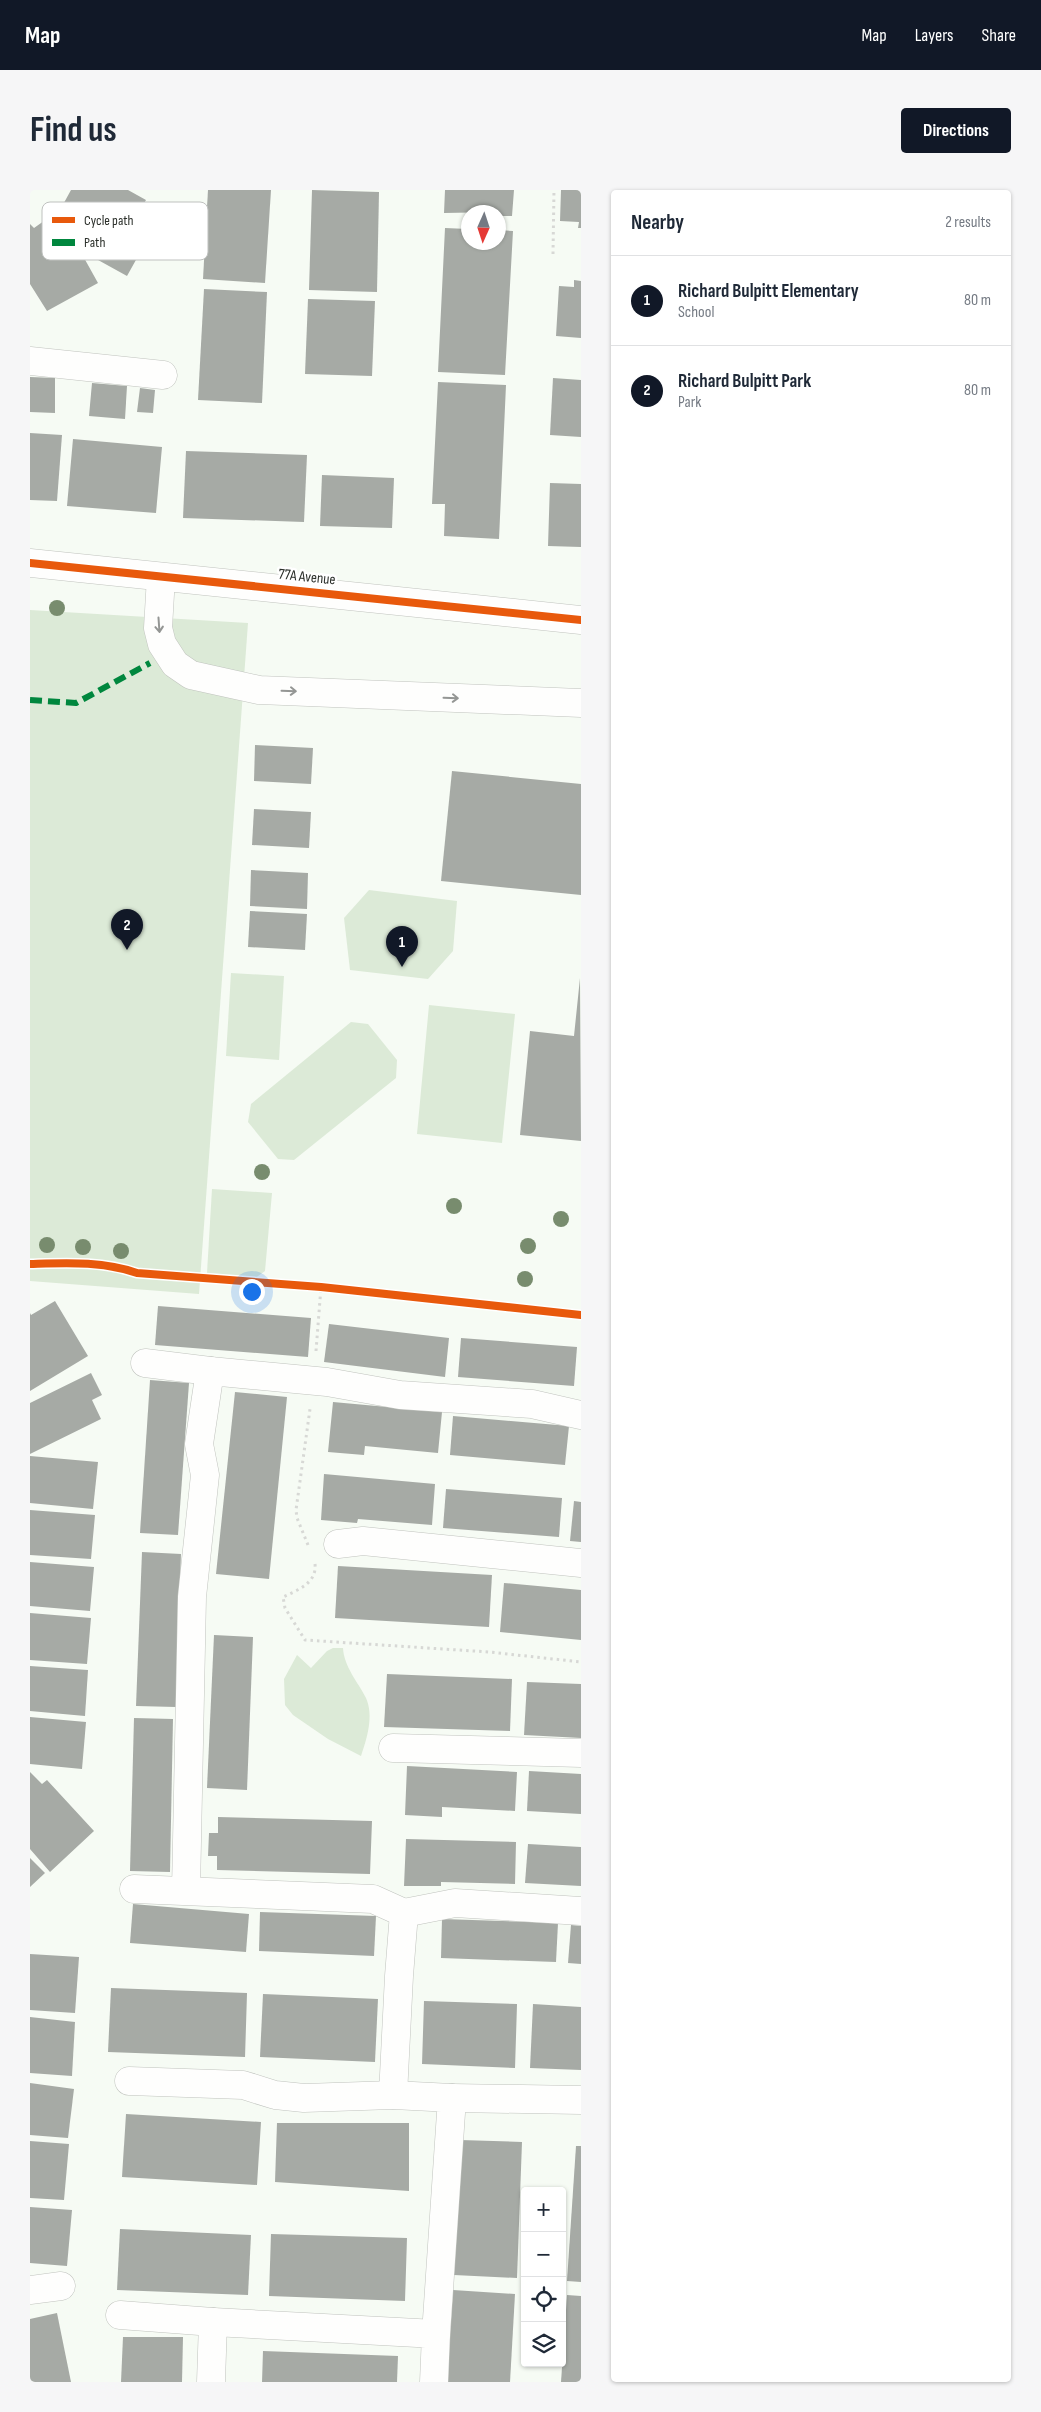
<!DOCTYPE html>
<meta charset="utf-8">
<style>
:root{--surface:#fff;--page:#f6f6f7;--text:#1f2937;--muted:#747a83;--line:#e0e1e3;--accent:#111827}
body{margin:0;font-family:"Sofia Sans Condensed",sans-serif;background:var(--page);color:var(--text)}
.controls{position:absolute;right:15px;bottom:15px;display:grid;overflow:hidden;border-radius:5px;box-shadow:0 1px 4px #0004}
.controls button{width:45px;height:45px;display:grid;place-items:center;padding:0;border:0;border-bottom:1px solid var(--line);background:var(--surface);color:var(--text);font:25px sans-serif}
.compass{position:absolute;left:431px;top:15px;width:45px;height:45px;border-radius:50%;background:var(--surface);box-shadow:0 1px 4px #0004;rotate:183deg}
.you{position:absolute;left:221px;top:1101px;width:18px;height:18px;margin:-12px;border:4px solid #fff;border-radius:50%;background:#1a73e8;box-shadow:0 0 0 8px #1a73e833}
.badge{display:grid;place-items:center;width:32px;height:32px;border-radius:50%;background:var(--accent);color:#fff;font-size:16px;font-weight:700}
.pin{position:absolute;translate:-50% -41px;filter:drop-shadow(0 1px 2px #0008)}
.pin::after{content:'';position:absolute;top:26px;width:18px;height:15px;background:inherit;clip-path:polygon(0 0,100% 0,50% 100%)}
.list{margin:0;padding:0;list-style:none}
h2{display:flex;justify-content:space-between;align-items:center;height:65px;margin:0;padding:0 20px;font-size:21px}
h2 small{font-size:16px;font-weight:400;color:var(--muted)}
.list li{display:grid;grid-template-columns:32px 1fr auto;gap:15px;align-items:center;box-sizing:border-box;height:90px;padding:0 20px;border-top:1px solid var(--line)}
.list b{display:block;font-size:19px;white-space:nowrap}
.list p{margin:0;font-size:16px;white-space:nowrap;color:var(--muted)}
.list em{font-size:16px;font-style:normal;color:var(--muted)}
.icon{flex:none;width:28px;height:28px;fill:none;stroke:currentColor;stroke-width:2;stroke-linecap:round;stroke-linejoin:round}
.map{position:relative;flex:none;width:551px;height:2192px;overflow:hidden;border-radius:5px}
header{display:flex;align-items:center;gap:30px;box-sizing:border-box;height:70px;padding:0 25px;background:var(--accent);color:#fff}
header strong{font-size:24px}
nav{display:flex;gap:28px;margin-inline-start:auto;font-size:18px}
.intro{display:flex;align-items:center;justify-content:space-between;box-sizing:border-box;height:120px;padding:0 30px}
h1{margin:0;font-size:35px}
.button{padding:12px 22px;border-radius:5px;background:var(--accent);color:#fff;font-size:18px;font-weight:700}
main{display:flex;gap:30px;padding:0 30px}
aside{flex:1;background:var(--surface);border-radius:5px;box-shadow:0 1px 4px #0004}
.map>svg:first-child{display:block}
.green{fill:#dcead7}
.building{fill:#a6aaa5}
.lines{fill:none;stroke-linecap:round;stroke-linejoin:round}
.minor-casing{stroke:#c0c3be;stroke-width:29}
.path{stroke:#d7d8d5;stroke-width:3;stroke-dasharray:2.5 4;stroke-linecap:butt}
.minor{stroke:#fefefd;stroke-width:28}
.quiet{stroke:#00873e;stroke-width:6;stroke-dasharray:12 6;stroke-linecap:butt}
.cycleway-casing{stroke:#fff;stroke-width:11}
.cycleway{stroke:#e8590c;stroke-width:8}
.tree{fill:#788c6e}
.oneway{stroke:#949694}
.labels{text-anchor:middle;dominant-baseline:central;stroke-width:5;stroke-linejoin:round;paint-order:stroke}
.street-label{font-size:15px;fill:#2b2f2a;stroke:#fff}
.key{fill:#fff;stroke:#bfc1bf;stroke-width:1}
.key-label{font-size:14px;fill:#2b2f2a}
</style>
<header>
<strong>Map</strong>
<nav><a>Map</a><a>Layers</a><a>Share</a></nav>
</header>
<div class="intro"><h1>Find us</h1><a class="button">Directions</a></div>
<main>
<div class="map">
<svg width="551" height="2192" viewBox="0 0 551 2192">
<rect width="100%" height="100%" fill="#f6fbf4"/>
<g class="green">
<polygon points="0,420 218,433 169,1104 0,1091"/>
<polygon points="339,700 427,711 423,761 398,789 320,780 314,728"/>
<polygon points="201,783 254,786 249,870 196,866"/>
<polygon points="399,815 485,824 472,953 387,944"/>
<polygon points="321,832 338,834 367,870 366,888 264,970 248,969 218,932 221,914"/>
<polygon points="182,999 242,1003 235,1081 224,1089 177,1083"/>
<path d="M303,1458H313C314,1477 328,1492 336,1508C344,1526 337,1548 331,1566L298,1549L263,1525L255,1515L254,1489L267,1465L281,1478L297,1461Z"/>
</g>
<g class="building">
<polygon points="41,0 98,0 116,10 103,32 121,43 97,86 59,65 66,53 49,44 55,33 30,20"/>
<polygon points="178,0 241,0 235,93 173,89"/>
<polygon points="282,0 349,2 347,102 279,100"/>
<polygon points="415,0 484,0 482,26 468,26 468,22 414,23"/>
<polygon points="531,0 551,0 551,38 548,38 549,32 530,31"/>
<polygon points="28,21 68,93 17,121 0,94 0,34 4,38"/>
<polygon points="415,38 438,39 438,52 468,52 468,40 483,41 475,185 408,182"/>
<polygon points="544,90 551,91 551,148 526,146 529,96 544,97"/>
<polygon points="174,99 237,102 232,213 168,210"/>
<polygon points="278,109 345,111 342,186 275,184"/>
<polygon points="0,187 25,188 25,223 0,222"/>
<polygon points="523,188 551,190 551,247 520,245"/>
<polygon points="408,192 476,195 469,349 414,346 415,314 402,314"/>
<polygon points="62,193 97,196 95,229 59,226"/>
<polygon points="110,198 125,200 123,223 107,222"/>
<polygon points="0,243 32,245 27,311 0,310"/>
<polygon points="43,249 132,257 126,323 37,316"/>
<polygon points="156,261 277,265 274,332 153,328"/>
<polygon points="292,285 364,288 362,338 290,336"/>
<polygon points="520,293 551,294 551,357 518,356"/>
<polygon points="225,555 283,558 281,594 224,591"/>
<polygon points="422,581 551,594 551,705 411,691"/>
<polygon points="224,619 281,622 279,658 222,655"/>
<polygon points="221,680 278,683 277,719 220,716"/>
<polygon points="220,721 277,724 275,760 218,757"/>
<polygon points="550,788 551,951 490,945 500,841 544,846"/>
<polygon points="25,1111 58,1166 0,1201 0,1123 1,1125"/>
<polygon points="128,1116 281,1128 278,1167 125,1155"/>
<polygon points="299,1134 419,1148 415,1187 294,1172"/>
<polygon points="431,1148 547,1157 544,1196 428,1187"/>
<polygon points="61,1183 72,1205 62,1210 71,1229 0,1264 0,1213"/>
<polygon points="120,1190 159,1193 148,1345 110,1343"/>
<polygon points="205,1202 257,1207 239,1389 186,1384"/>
<polygon points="303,1212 412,1222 408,1263 335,1256 334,1265 298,1262"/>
<polygon points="423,1226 539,1236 535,1275 420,1265"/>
<polygon points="0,1266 68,1272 63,1319 0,1313"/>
<polygon points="294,1284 405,1294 402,1335 328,1329 327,1333 291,1330"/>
<polygon points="416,1299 532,1308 529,1347 413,1338"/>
<polygon points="544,1311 551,1312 551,1352 540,1351"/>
<polygon points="0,1320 65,1325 61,1369 0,1365"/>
<polygon points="112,1362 151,1364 146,1517 106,1516"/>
<polygon points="0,1372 64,1377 60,1421 0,1416"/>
<polygon points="308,1376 462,1385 459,1437 305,1428"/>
<polygon points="474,1393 551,1400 551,1450 470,1442"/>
<polygon points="0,1423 61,1428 57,1474 0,1470"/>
<polygon points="184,1445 223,1447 217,1600 177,1598"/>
<polygon points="0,1476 58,1480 55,1526 0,1521"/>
<polygon points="357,1484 482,1489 480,1541 354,1537"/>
<polygon points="497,1492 551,1494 551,1548 494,1545"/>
<polygon points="0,1527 56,1532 52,1579 0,1574"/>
<polygon points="104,1528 143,1529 140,1682 100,1681"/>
<polygon points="377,1576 487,1582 485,1621 412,1617 412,1627 375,1625"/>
<polygon points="499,1581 551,1584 551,1624 497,1621"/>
<polygon points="0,1582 12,1594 17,1590 64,1641 20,1682 0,1659"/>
<polygon points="188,1627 342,1631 340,1684 187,1680 187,1666 178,1666 179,1643 188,1643"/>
<polygon points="376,1649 486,1652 485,1694 411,1692 411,1696 374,1696"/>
<polygon points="498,1654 551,1657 551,1696 495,1693"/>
<polygon points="0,1668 15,1683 0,1697"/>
<polygon points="103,1714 219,1724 216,1762 100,1753"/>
<polygon points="230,1722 346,1726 344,1766 229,1761"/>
<polygon points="412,1729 528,1733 526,1772 411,1768"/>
<polygon points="541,1735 551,1736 551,1774 538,1773"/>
<polygon points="0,1764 49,1767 45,1823 0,1820"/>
<polygon points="81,1798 217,1803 215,1867 78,1862"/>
<polygon points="233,1804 348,1809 345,1872 230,1867"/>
<polygon points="394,1811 487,1814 485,1878 392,1874"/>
<polygon points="503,1814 551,1817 551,1880 500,1878"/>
<polygon points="0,1827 45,1832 42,1886 0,1883"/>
<polygon points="0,1893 44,1899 38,1948 0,1945"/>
<polygon points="96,1924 231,1932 227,1995 92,1987"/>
<polygon points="247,1933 379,1933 379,2001 245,1992"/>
<polygon points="430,1950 492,1952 487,2088 424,2085"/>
<polygon points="0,1951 39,1954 34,2010 0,2008"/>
<polygon points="546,1956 551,1956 551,2092 537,2091"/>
<polygon points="0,2017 42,2020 37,2076 0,2073"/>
<polygon points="90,2039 221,2045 218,2105 87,2100"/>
<polygon points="241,2044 377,2048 375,2111 239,2106"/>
<polygon points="423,2100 485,2104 480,2192 417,2192"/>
<polygon points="537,2105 551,2106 551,2192 531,2192"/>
<polygon points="27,2123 41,2192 0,2192 0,2129"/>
<polygon points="93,2147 153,2147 152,2192 91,2192"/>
<polygon points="233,2161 368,2166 367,2192 232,2192"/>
</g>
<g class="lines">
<defs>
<g id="minor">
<polyline points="0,171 133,185"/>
<polyline points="0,373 551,430"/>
<polyline points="131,387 128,438 132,454 145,474 161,485 229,500 551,513"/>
<polyline points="115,1173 180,1181"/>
<polyline points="308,1354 333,1351 551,1373"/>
<polyline points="363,1558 551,1563"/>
<polyline points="104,1699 343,1709 374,1723 369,1786 363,1905"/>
<polyline points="156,1700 162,1407 175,1285 169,1254 180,1181 297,1192 370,1205 502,1214 551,1225"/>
<polyline points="374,1723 425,1713 551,1721"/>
<polyline points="99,1891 213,1895 245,1905 274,1908 363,1905 422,1908 406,2144"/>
<polyline points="422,1908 551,1910"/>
<polyline points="0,2100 31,2096"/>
<polyline points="90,2125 183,2132 181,2192"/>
<polyline points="183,2132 406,2144 404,2192"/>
</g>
</defs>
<use href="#minor" class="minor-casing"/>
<g class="path">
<polyline points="523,64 524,0"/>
<polyline points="286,1161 291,1097"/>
<polyline points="278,1355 267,1328 266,1320 280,1219"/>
<path d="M285,1374C287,1393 268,1400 253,1407L255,1418L275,1450L459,1462L551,1472"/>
</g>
<use href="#minor" class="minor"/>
<polyline class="quiet" points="0,510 46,513 120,473"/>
<defs>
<g id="cycleway">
<polyline points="0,373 551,430"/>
<path d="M0,1074C37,1073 72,1071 107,1083L291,1097L551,1125"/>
</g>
</defs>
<use href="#cycleway" class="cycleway-casing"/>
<use href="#cycleway" class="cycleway"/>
</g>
<g class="tree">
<circle cx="27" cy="418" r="8"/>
<circle cx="232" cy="982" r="8"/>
<circle cx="424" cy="1016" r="8"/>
<circle cx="531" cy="1029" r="8"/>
<circle cx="17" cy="1055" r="8"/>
<circle cx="498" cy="1056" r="8"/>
<circle cx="53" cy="1057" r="8"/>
<circle cx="91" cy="1061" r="8"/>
<circle cx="495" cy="1089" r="8"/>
</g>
<defs><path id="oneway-shaft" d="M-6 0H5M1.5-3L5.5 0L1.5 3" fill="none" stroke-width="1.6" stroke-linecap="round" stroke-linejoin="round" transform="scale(1.25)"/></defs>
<g class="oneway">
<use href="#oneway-shaft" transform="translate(129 435) rotate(86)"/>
<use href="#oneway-shaft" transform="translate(259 501) rotate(2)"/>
<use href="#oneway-shaft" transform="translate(421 508) rotate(2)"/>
</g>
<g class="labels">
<g class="street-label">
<text transform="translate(277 387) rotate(6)">77A Avenue</text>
</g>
</g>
<rect x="12" y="12" width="166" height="58" rx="8" class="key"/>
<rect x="22" y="27" width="23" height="6" fill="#e8590c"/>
<rect x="22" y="49" width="23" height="7" fill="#00873e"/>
<g class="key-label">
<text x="54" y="35">Cycle path</text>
<text x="54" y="57">Path</text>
</g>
</svg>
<div class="controls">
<button>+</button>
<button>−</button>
<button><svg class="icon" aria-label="locate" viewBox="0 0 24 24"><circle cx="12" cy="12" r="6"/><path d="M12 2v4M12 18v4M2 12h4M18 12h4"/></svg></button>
<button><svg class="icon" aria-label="layers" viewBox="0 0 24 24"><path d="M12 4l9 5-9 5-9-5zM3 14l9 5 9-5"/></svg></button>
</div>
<svg class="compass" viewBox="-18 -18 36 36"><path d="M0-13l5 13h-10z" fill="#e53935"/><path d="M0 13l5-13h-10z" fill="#747a83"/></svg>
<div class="you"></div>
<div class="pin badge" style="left:372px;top:777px">1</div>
<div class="pin badge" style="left:97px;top:760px">2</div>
</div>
<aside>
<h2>Nearby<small>2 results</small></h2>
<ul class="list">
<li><span class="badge">1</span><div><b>Richard Bulpitt Elementary</b><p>School</p></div><em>80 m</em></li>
<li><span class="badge">2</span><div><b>Richard Bulpitt Park</b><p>Park</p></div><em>80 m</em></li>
</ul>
</aside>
</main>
